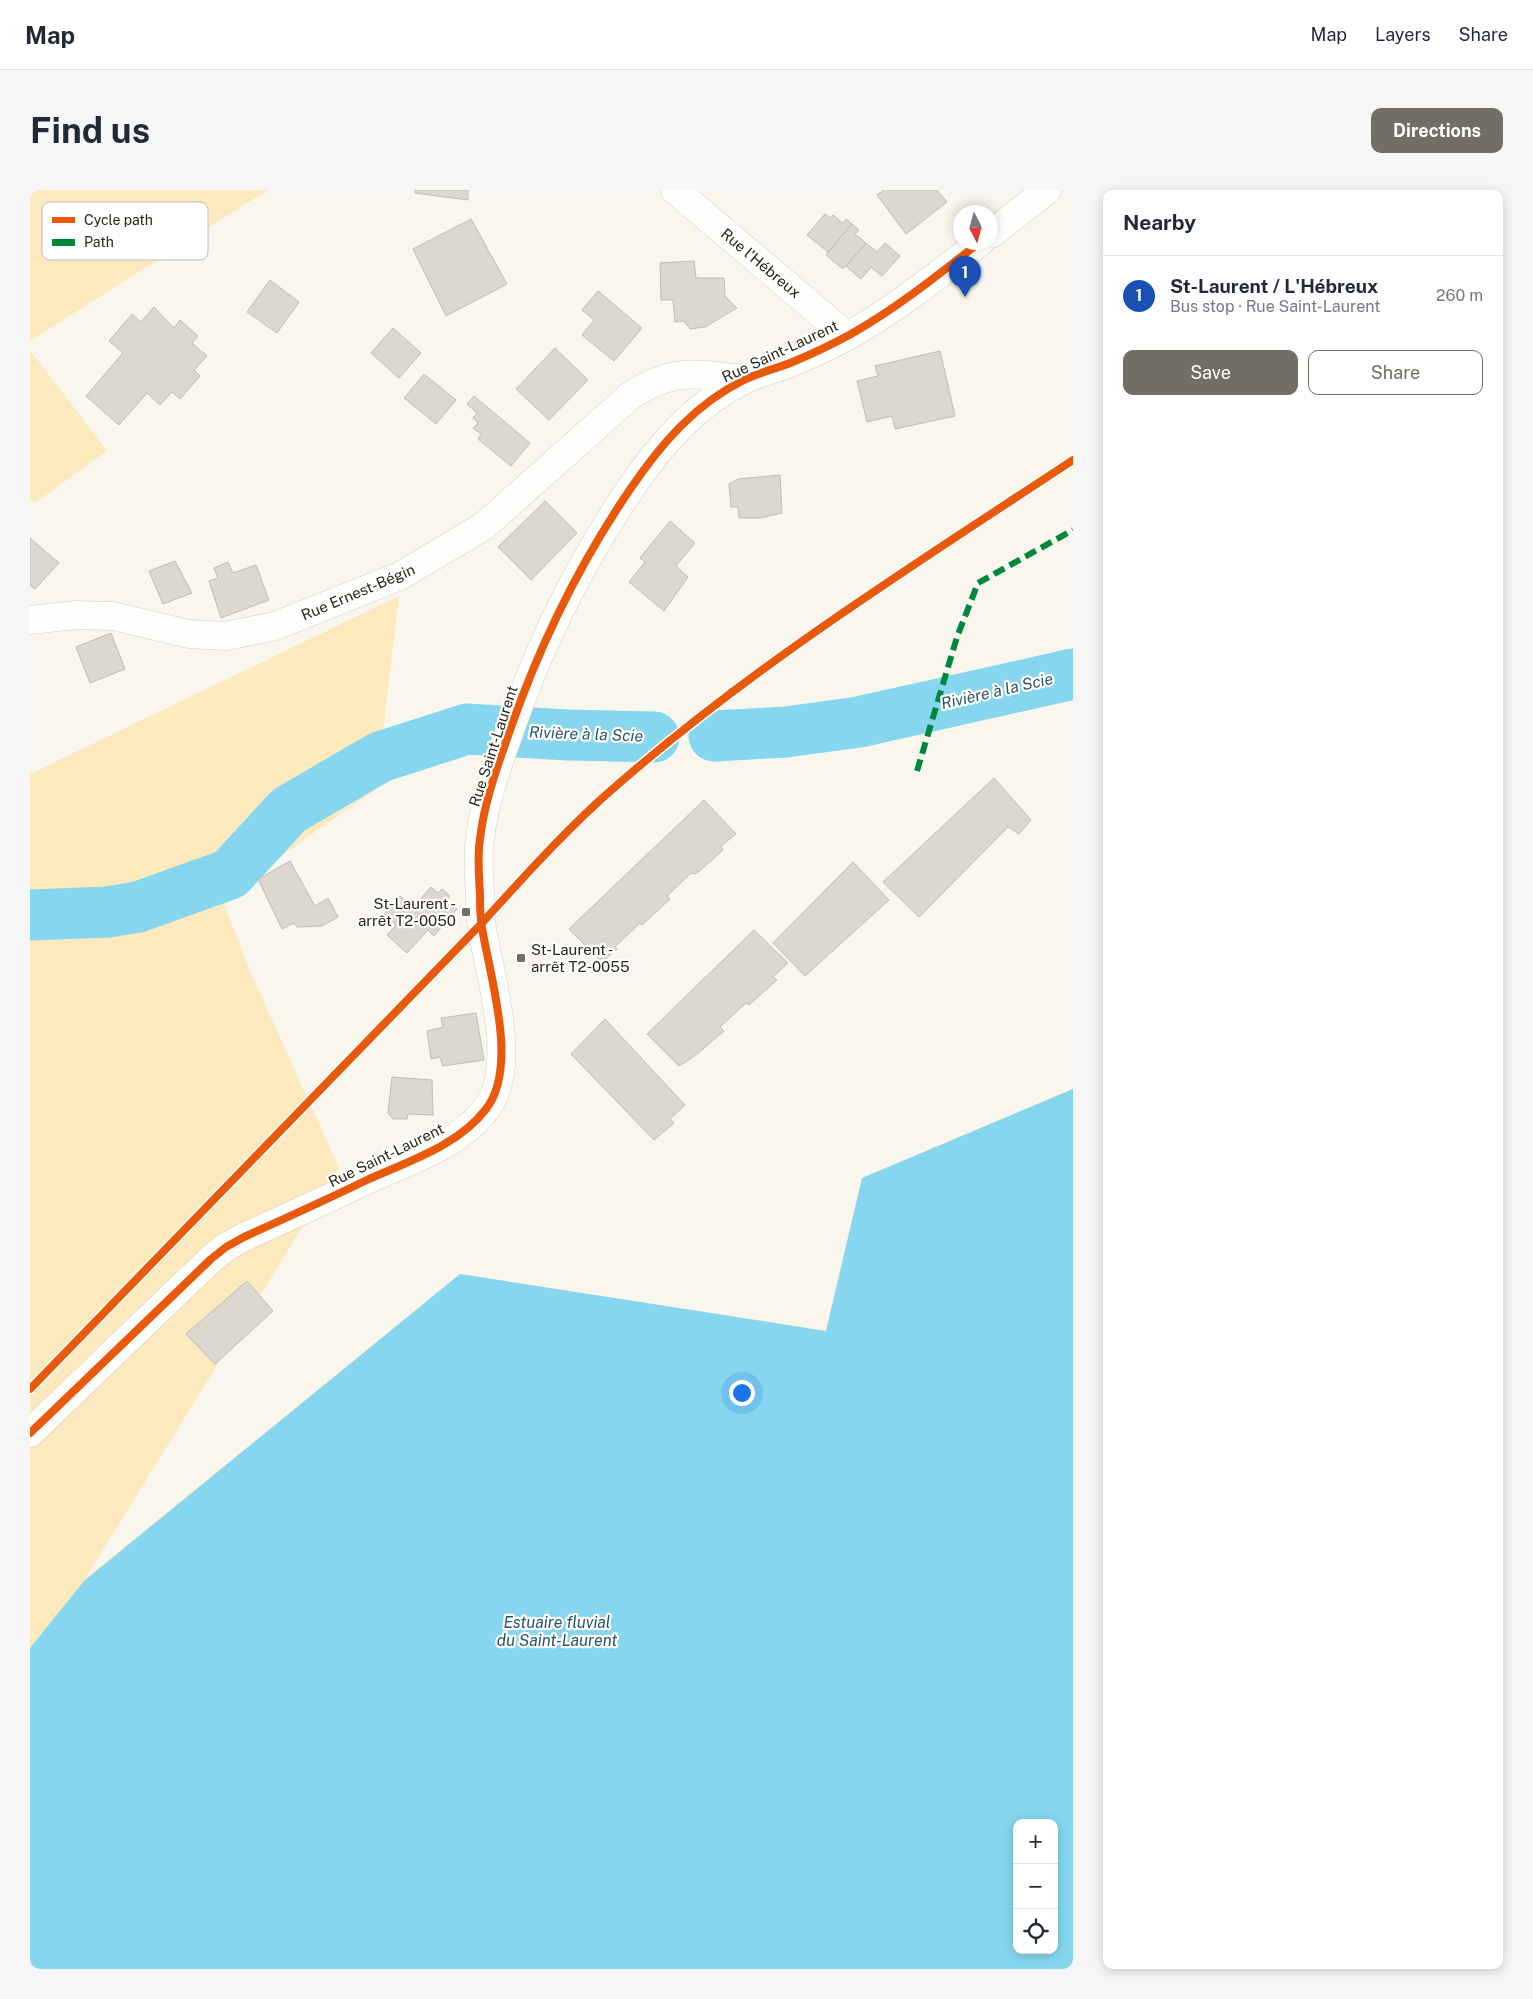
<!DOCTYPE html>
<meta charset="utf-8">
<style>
:root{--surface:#fff;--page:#f6f6f7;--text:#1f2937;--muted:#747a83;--line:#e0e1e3;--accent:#726e64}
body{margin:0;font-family:"Public Sans",sans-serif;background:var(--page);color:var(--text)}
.controls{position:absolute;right:15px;bottom:15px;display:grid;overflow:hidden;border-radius:10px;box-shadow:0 2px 12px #0003}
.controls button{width:45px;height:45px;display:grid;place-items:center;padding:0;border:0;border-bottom:1px solid var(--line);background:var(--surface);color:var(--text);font:25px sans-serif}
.compass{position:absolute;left:923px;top:15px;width:45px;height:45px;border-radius:50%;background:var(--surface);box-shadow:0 2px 12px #0003;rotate:174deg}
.you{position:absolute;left:711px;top:1202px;width:18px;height:18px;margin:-12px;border:4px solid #fff;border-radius:50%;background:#1a73e8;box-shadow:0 0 0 8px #1a73e833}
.badge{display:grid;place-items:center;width:32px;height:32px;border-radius:50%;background:var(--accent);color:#fff;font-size:16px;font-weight:700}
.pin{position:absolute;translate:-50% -41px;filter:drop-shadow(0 1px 2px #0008)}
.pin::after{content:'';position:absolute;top:26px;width:18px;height:15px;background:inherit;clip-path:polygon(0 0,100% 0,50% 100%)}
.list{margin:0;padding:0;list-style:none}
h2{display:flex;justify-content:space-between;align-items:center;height:65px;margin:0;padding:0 20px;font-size:21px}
h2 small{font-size:16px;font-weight:400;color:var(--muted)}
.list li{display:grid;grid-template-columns:32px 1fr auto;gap:15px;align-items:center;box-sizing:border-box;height:80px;padding:0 20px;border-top:1px solid var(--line)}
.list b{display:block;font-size:19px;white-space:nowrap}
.list p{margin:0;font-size:16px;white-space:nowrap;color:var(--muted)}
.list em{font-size:16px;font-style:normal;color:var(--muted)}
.actions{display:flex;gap:10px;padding:15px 20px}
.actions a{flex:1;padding:11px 0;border:1px solid var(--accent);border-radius:10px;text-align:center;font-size:18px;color:var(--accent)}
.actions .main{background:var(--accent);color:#fff}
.icon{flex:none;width:28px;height:28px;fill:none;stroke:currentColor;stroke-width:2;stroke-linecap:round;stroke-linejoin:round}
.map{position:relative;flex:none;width:1043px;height:1779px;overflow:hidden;border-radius:10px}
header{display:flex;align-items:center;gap:30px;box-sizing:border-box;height:70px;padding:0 25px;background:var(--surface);border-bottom:1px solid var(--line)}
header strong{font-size:24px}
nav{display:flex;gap:28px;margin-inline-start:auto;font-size:18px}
.intro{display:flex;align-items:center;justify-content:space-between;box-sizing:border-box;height:120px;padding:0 30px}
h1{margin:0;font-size:35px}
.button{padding:12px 22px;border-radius:10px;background:var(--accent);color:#fff;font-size:18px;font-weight:700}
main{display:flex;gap:30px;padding:0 30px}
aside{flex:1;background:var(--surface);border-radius:10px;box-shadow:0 2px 12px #0003}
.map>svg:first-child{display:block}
.green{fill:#fce9be}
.water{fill:#86d6ef;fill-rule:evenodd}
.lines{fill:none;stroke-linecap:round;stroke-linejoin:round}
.river{stroke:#86d6ef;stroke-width:51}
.building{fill:#dcd8cf;stroke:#c1bdb4}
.minor-casing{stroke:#d2cec5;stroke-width:29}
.minor{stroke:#fefefc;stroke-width:28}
.quiet{stroke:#00873e;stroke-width:6;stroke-dasharray:12 6;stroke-linecap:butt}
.cycleway-casing{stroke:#fff;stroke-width:11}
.cycleway{stroke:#e8590c;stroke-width:8}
.poi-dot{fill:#726e64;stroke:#fff;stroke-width:2}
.labels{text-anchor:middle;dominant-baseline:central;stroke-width:4.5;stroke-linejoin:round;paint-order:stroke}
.street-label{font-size:15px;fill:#2a2519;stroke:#fff}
.poi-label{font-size:15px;fill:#2a2519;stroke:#fff;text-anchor:end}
.water-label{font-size:16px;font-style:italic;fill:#255667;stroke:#fff}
.key{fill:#fff;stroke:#bfbeba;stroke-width:1}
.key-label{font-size:14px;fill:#2a2519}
</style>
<header>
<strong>Map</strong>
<nav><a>Map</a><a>Layers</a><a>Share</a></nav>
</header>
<div class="intro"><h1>Find us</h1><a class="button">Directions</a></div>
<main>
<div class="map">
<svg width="1043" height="1779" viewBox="0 0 1043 1779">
<rect width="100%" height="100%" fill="#f9f6ee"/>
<g class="green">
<polygon points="0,0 238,0 0,151"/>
<polygon points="0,160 77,261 5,313 0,310"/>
<polygon points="369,406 346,599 192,708 219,779 309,978 55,1389 430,1084 796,1141 832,988 1043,899 1043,1088 0,1779 0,584"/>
</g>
<path class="water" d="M1043,899V1779H0V1458L54,1391L430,1084L796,1141L832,988ZM987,1633H1024V1760H987Z"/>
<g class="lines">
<g class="river">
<polyline points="684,546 756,542 829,532 1043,484"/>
<polyline points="0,725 78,722 108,717 200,684 259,620 350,567 437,539 538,545 624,547"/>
</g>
</g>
<g class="building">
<polygon points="385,0 438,0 438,10 385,3"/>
<polygon points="854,0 907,0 917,12 876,44 847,5"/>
<polygon points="795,24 800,28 803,25 813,33 816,29 822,34 798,62 777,45"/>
<polygon points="441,29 477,94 416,126 383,59"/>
<polygon points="822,34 829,40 825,44 836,53 813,79 796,65"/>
<polygon points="836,53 847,62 855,53 870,66 852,86 841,77 831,89 816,76"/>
<polygon points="664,71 666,88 694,88 695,106 707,118 675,137 660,139 654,131 645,132 643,110 631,110 630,73"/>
<polygon points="240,90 269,112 247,143 217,122"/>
<polygon points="568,101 612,138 584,171 552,145 564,130 552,120"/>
<polygon points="124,117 144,138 150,130 168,146 162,153 177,166 164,180 170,186 150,209 142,202 130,215 117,203 89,235 56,206 93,163 79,151 102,124 111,132"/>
<polygon points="363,138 391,163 369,188 341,163"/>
<polygon points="525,158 558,190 519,230 486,199"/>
<polygon points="910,161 925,226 865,239 862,226 837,232 827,191 848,186 845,176"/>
<polygon points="394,184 426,210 406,234 374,208"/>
<polygon points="444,206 500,253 481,276 448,249 451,244 443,238 448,233 443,228 447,223 437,214"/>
<polygon points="750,285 752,323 731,328 709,328 708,317 701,317 699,294 708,289"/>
<polygon points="515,311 547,343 501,390 468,357"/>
<polygon points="640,331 665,353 646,376 658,387 634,421 599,392 615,372 610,368"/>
<polygon points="0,348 29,373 5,399 0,395"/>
<polygon points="145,371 162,403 133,414 119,381"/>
<polygon points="198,372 203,383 226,375 239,410 191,428 179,391 188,388 184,378"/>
<polygon points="81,443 95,479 60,493 46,457"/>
<polygon points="964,588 1001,630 989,644 978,637 889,727 853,692"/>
<polygon points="674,610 706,644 691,656 693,660 666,684 661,683 637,706 640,709 612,735 610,733 585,757 587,759 572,772 539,739"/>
<polygon points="260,671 285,716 298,708 308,727 292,736 267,737 264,733 252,739 228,689"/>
<polygon points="823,672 859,710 775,786 743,753"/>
<polygon points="401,697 408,703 412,699 420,706 417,710 427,719 404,746 398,740 377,763 357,745 366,735 354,724 370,706 383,717"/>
<polygon points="724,740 758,773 743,787 747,790 719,815 716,813 690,837 694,841 666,865 649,876 617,844"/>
<polygon points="446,823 454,870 413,876 410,867 401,869 397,841 413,837 411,828"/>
<polygon points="575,829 655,915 640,929 644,933 624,950 541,864"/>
<polygon points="362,887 402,890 403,925 378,924 377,929 363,929 358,923"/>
<polygon points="217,1091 243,1121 185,1174 156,1144"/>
</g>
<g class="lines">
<defs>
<g id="minor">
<polyline points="645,0 817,146"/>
<polyline points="961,44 1017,0"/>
<path d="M0,430L46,425L83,426L159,444L196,446L245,436L370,386L454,336L600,206C645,177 664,184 714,189"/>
<path d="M0,1243L181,1069L196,1057L214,1047C256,1028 298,1009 339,989C379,971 429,955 456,919C489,877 460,787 452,738C450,727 450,715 450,704C449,686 447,667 450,649C454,613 467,577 479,543C509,456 549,374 601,298C631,254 665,214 714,190C730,182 749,178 765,171C784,163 803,154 821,144C867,118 908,85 950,52"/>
</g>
</defs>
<use href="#minor" class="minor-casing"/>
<use href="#minor" class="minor"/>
<polyline class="quiet" points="887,581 927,447 948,393 1043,340"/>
<defs>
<g id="cycleway">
<path d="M0,1199L451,734C489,692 527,650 569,611C714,481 881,377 1043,270"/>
<path d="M0,1243L181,1069L196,1057L214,1047C256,1028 298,1009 339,989C379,971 429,955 456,919C489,877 460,787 452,738C450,727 450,715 450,704C449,686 447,667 450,649C454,613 467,577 479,543C509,456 549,374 601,298C631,254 665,214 714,190C730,182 749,178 765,171C784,163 803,154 821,144C867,118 908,85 950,52"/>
</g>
</defs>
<use href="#cycleway" class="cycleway-casing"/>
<use href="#cycleway" class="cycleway"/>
</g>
<g class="poi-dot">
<rect x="431" y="717" width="10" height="10" rx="2.5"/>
<rect x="486" y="763" width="10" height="10" rx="2.5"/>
</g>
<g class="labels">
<g class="street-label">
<text transform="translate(731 73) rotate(40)">Rue l'Hébreux</text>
<text transform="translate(750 161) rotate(-25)">Rue Saint-Laurent</text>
<text transform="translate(328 402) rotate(-23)">Rue Ernest-Bégin</text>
<text transform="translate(463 556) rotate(-72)">Rue Saint-Laurent</text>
<text transform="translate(356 965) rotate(-26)">Rue Saint-Laurent</text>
</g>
<g class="poi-label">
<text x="426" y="713">St-Laurent -<tspan x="426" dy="17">arrêt T2-0050</tspan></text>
<text x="501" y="759" text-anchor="start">St-Laurent -<tspan x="501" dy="17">arrêt T2-0055</tspan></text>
</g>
<g class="water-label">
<text transform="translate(967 501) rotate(-13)">Rivière à la Scie</text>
<text transform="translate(556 544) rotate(2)">Rivière à la Scie</text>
<text x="527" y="1432">Estuaire fluvial<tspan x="527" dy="18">du Saint-Laurent</tspan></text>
</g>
</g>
<rect x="12" y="12" width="166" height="58" rx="8" class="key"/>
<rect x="22" y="27" width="23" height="6" fill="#e8590c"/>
<rect x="22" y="49" width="23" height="7" fill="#00873e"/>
<g class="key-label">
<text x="54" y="35">Cycle path</text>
<text x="54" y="57">Path</text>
</g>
</svg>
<div class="controls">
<button>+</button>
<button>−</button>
<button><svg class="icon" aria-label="locate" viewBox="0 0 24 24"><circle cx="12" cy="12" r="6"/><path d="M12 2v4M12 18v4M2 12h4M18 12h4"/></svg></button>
</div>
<svg class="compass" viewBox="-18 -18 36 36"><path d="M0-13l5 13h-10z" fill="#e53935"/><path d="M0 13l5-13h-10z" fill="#747a83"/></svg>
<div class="you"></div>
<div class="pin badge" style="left:935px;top:107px;background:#1a4fb4">1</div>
</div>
<aside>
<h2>Nearby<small></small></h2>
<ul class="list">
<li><span class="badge" style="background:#1a4fb4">1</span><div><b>St-Laurent / L'Hébreux</b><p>Bus stop · Rue Saint-Laurent</p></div><em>260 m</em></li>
</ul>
<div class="actions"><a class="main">Save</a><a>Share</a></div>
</aside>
</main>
